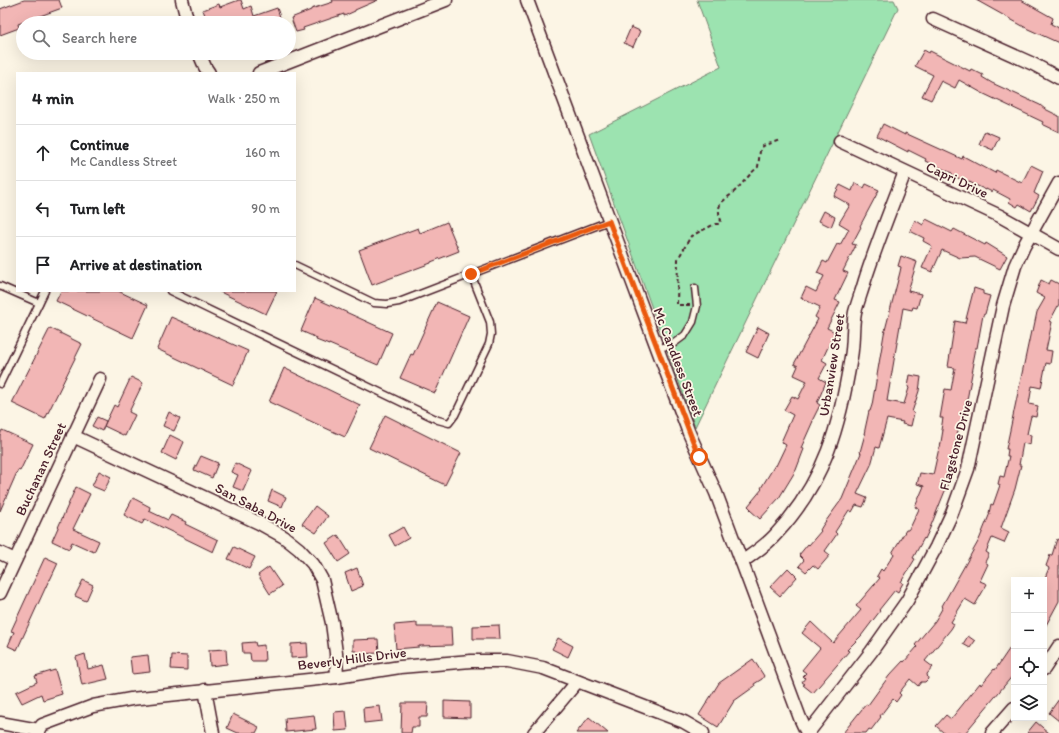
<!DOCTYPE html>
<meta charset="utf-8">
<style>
:root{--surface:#fff;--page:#f2f2f2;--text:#202124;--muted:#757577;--line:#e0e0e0}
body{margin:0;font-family:Itim,sans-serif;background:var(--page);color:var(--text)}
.controls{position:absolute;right:12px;bottom:12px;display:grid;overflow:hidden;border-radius:0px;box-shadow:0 4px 16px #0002}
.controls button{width:36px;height:36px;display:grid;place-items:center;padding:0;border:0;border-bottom:1px solid var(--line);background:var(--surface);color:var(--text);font:20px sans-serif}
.stop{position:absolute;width:12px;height:12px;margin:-9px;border:3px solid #ea580c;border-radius:50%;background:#fff}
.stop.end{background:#ea580c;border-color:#fff;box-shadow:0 1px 4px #0008}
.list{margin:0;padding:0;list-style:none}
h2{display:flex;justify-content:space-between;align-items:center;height:52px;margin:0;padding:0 16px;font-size:17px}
h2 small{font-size:13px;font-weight:400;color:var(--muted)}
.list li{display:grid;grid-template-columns:26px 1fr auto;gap:12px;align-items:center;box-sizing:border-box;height:56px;padding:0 16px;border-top:1px solid var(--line)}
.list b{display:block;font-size:15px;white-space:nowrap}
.list p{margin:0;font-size:13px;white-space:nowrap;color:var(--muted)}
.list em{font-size:13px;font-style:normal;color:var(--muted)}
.icon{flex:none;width:22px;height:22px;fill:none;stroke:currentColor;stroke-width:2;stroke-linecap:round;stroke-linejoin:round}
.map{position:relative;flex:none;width:1059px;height:733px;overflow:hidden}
.search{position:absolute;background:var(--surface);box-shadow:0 4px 16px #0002;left:16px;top:16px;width:280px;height:44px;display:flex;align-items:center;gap:10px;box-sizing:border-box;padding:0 14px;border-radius:22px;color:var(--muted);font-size:15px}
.panel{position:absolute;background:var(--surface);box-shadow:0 4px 16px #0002;left:16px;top:72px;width:280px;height:220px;border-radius:0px}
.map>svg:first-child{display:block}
.green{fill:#9ce3b0;stroke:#73816e}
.building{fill:#f2b6b5;stroke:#4a1f2b}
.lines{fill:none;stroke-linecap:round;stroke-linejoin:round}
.lane-casing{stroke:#4a1f2b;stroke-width:9}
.street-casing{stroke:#4a1f2b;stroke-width:15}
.path{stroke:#4a1f2b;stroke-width:2;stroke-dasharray:4 3;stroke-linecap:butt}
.lane{stroke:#fcf5e5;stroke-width:6}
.street{stroke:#fcf5e5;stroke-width:12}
.route{stroke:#ea580c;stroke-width:5}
.labels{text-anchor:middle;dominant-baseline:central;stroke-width:3.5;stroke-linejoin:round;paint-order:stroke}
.street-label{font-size:14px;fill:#4a1f2b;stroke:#fcf5e5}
</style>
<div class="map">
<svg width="1059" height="733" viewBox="0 0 1059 733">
<rect width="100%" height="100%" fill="#fcf5e5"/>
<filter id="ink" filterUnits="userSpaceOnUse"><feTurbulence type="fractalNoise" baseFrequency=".025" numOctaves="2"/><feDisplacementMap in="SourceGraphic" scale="8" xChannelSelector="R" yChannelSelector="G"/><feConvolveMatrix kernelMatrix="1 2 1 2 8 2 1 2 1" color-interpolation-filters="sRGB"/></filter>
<g filter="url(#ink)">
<polygon class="green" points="697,0 894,0 898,8 695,427 589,134 721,67"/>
<g class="building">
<polygon points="24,0 59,0 62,8 18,24 19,28 0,35 0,9"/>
<polygon points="239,0 241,0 244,9 251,6 254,16 277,8 282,23 208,23 203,10 219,4 220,7"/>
<polygon points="332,0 378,0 355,10 355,11 344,16 344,14 303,28 304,30 296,32 291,18 311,10 311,9 333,2"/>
<polygon points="976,0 1021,0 1053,18 1051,24 1059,28 1059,43 1028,29"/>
<polygon points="631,27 640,31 633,47 624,43"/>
<polygon points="924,50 929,53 930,51 970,71 971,69 983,75 982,77 992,83 1040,105 1045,109 1059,116 1059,132 1042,124 1043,122 982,93 959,80 955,88 941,81 931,100 922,96 933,75 915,66"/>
<polygon points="883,124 905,135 905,133 962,159 963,156 995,173 996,170 1022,183 1031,165 1043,171 1034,193 1039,196 1031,211 1019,204 1017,207 1009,202 1010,199 993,190 992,192 986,189 986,190 961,178 960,179 952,175 952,173 925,161 926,159 908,150 908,152 877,136"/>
<polygon points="985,131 999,137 993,150 979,144"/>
<polygon points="855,183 864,188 866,184 879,190 860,226 861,227 852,244 856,245 843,271 848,273 835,300 840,302 827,328 835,332 822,360 827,363 819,378 826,382 817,403 820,405 812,421 813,421 801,448 804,449 796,470 779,498 760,519 750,510 751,509 748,506 762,489 761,488 775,465 776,466 786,445 781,442 793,415 784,410 792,396 798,399 807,381 794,375 798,366 794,364 818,319 815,317 820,307 801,298 806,287 816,292 824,276 817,273 823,261 827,263 837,244 840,245 849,229 839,223 850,205 834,196 840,185 852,191"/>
<polygon points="824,211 835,217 831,227 819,221"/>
<polygon points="926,219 952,232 954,229 985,245 986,243 1007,256 1000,269 975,257 960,258 942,250 932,272 922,268 932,246 923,241 924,238 910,231 915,220 923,225"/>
<polygon points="447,222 459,251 431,262 431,263 372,285 359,250 418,228 420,233"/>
<polygon points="901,256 917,262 908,291 921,294 917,308 913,307 912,310 903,308 887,401 904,404 909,388 908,387 910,375 921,377 919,391 912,412 914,413 911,426 902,424 903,422 887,419 879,448 876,447 871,465 857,494 867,498 863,507 856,505 852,512 849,510 835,532 837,534 825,551 830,555 818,569 813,565 806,572 799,566 804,560 799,555 808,544 809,545 821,531 820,530 823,525 842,499 861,453 860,452 865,434 864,434 869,411 870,411 872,405 884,334 900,272 901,267 898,266"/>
<polygon points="1041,280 1049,284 1051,280 1059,284 1059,304 1050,321 1052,322 1046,350 1052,351 1050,364 1046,363 1041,388 1032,386 1029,404 1038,406 1036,417 1031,416 1027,434 1031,435 1030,445 1023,443 1019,465 1021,465 1015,489 1001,528 1009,532 1004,543 992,538 986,552 989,554 985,562 988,564 980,581 987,584 975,605 965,599 951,622 954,624 951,629 925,661 933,667 927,674 928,679 925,682 921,682 918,686 910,679 899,693 901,695 896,702 893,699 880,716 881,717 871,730 869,729 866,733 843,733 866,704 868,705 889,676 903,661 904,662 917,647 915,645 935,621 943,607 942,606 979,540 990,513 989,513 991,504 993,505 1000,485 998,484 1000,476 1004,477 1009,456 1007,456 1008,449 1006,449 1031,331 1033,331 1037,312 1045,298 1036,293"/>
<polygon points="974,288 983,291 983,294 990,296 985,314 983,315 977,348 975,348 972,363 974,363 963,421 960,421 956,440 957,440 955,452 956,452 954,463 952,463 947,486 930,528 925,539 924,538 913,558 915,559 901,582 903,583 898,592 895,590 879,610 880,611 861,636 847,650 849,651 813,693 803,685 805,684 802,682 805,678 803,676 806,673 802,670 820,648 802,633 811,622 833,643 861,610 856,606 880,578 877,576 881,569 883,571 894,554 892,553 906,530 908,530 911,526 919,509 915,507 924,486 917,484 920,473 933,475 939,448 940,448 943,430 941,430 943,418 940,418 945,389 951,390 955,368 948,367 955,321 965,323"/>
<polygon points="61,291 118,291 148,305 133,338 56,301"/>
<polygon points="218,291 277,291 266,314"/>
<polygon points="315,298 392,333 378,365 329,344 329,345 316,340 317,338 301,331"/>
<polygon points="437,302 469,316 435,393 400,378 411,354 413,355"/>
<polygon points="171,317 248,351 233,385 157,349"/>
<polygon points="758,327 769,333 758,358 746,352"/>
<polygon points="50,328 82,344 45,419 12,403"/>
<polygon points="284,368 360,405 345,437 269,402"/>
<polygon points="131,377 143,383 129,412 135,415 125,436 104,426 114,405 117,407"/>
<polygon points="169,412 180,418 174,431 163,426"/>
<polygon points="385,415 461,453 445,485 369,448"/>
<polygon points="97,417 106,421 102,431 92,426"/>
<polygon points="2,430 33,444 20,471 18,470 0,511 0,435"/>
<polygon points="170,435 184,442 176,460 162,453"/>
<polygon points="201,456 218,463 212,478 194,470"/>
<polygon points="235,463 252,471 243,491 233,487 238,475 231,472"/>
<polygon points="99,471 111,477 104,491 92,486"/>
<polygon points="76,487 90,494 73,529 99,541 94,552 72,542 69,549 52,541"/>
<polygon points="272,490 286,497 282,507 268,501"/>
<polygon points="133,498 150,507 149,511 168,520 171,515 186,522 185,524 218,540 213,552 145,519 142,524 124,515"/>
<polygon points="315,506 328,516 316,533 302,524"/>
<polygon points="403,527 409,538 395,546 389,535"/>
<polygon points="338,535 350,554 338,562 326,543"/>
<polygon points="1057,539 1059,540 1059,601 1044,629 1044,580 1049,568 1046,566 1050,555 1052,555"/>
<polygon points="234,547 255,557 249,569 228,559"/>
<polygon points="45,557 58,563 50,580 49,580 17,650 8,646 14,632 11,631"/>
<polygon points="269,567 282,586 270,594 258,575"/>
<polygon points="357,568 363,586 351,591 345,573"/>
<polygon points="788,568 797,577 780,596 770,587"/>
<polygon points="83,580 93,585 86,601 75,596"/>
<polygon points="417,623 417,627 451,627 452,645 419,646 419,647 396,649 394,625"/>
<polygon points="499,625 500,639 473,639 473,626"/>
<polygon points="968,636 975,641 970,648 963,644"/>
<polygon points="558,638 573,646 568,657 552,649"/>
<polygon points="378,639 379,653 357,654 356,651 353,651 353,640"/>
<polygon points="255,642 256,646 264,645 265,661 251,661 250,653 243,653 242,643"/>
<polygon points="1014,642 1014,674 965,733 944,733 936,726 946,715 951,719 980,683 981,685 994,669 995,670"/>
<polygon points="307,643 308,657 291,658 291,644"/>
<polygon points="226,649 227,664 210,666 209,650"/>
<polygon points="85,654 88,669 104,665 108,679 82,685 76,657"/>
<polygon points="148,655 150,672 132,674 130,657"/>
<polygon points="172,655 187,656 187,670 171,669"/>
<polygon points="753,659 764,676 762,679 754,684 755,686 734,701 718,727 699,715 719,683"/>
<polygon points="55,670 62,694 43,700 41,694 22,703 16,692 37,682 35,676"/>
<polygon points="1059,699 1059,721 1049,713"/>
<polygon points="444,701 470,702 470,718 444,717"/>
<polygon points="402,703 428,703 427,717 419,717 419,727 412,727 411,733 401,733"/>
<polygon points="380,706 382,721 364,723 363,708"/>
<polygon points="346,711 348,730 335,731 334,712"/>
<polygon points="233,714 259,727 256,733 238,733 227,728"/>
<polygon points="314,715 316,729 286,732 285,718"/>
<polygon points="589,717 608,733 576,733"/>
<polygon points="1036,722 1049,733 1027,733"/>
</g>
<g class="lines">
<defs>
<g id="lane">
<polyline points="295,265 374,303 387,304 399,302 609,221"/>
<polyline points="0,286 39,303"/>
<polyline points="170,291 438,420 449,423 455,415 489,344 491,334 490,322 471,274"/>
<polyline points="657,349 673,344 685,335 693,322 697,306 695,288"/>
<polyline points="0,384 45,291"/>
</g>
<g id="street">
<polyline points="182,0 188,23"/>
<polyline points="527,0 689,433 716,493 800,718 807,733"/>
<polyline points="933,19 1033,64 1059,78"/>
<polyline points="199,53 205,67 209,73"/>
<polyline points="259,73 446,0"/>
<polyline points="840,141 1000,216 1059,249"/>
<polyline points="73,436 259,523 284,537 299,549 313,564 322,580 332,623 336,653 337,677"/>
<polyline points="0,553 15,560"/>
<path d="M742,562C754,553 767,545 777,533C825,481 840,425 851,357C854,342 852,327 855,312C858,301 862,291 865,280C877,243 891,208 905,172"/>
<polyline points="0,593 100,379"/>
<polyline points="1044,669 1059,646"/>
<polyline points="205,690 213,733"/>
<polyline points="0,723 39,730"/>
<polyline points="38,733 42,725 93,706 131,699 337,677 400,667 471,661 507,661 543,668 684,722 703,733"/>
<polyline points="534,733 577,682"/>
<polyline points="808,733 871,652 907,601 936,547 952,513 968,469 1003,306 1015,266 1024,246 1059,183"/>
<polyline points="992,733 1014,708"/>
</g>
</defs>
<use href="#lane" class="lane-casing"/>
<use href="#street" class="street-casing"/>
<path class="path" d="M690,305H677L678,259L691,236L715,224H719L721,220C719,216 718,209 720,205C722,201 726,199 729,196C740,188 747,176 758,167L760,151L763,146L780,140"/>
<use href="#lane" class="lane"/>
<use href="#street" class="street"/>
</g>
</g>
<g class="lines" filter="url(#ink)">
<polyline class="route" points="471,274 609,221 699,457"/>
</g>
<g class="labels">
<g class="street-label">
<text transform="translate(957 180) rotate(25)">Capri Drive</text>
<text transform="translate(678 362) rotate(69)">Mc Candless Street</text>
<text transform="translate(832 365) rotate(-81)">Urbanview Street</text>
<text transform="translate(956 445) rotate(-75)">Flagstone Drive</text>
<text transform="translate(41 469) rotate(-65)">Buchanan Street</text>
<text transform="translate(256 508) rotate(28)">San Saba Drive</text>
<text transform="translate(352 659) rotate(-7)">Beverly Hills Drive</text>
</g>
</g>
</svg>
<div class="controls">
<button>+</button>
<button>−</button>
<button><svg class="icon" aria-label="locate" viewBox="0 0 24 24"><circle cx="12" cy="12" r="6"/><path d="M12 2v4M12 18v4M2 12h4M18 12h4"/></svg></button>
<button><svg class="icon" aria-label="layers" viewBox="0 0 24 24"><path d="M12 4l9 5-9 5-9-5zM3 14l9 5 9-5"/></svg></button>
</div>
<div class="stop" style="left:699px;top:457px"></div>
<div class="stop end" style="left:471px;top:274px"></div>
<div class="search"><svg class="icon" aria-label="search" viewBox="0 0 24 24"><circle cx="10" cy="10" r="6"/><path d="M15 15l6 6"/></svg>Search here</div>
<section class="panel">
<h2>4 min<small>Walk · 250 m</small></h2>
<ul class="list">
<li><svg class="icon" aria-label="ahead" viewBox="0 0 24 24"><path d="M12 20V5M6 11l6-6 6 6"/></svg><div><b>Continue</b><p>Mc Candless Street</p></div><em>160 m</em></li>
<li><svg class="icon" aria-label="left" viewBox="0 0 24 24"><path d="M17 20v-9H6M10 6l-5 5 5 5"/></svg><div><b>Turn left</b></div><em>90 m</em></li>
<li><svg class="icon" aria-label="arrive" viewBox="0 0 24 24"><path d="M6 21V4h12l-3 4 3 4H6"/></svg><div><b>Arrive at destination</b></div></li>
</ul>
</section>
</div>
